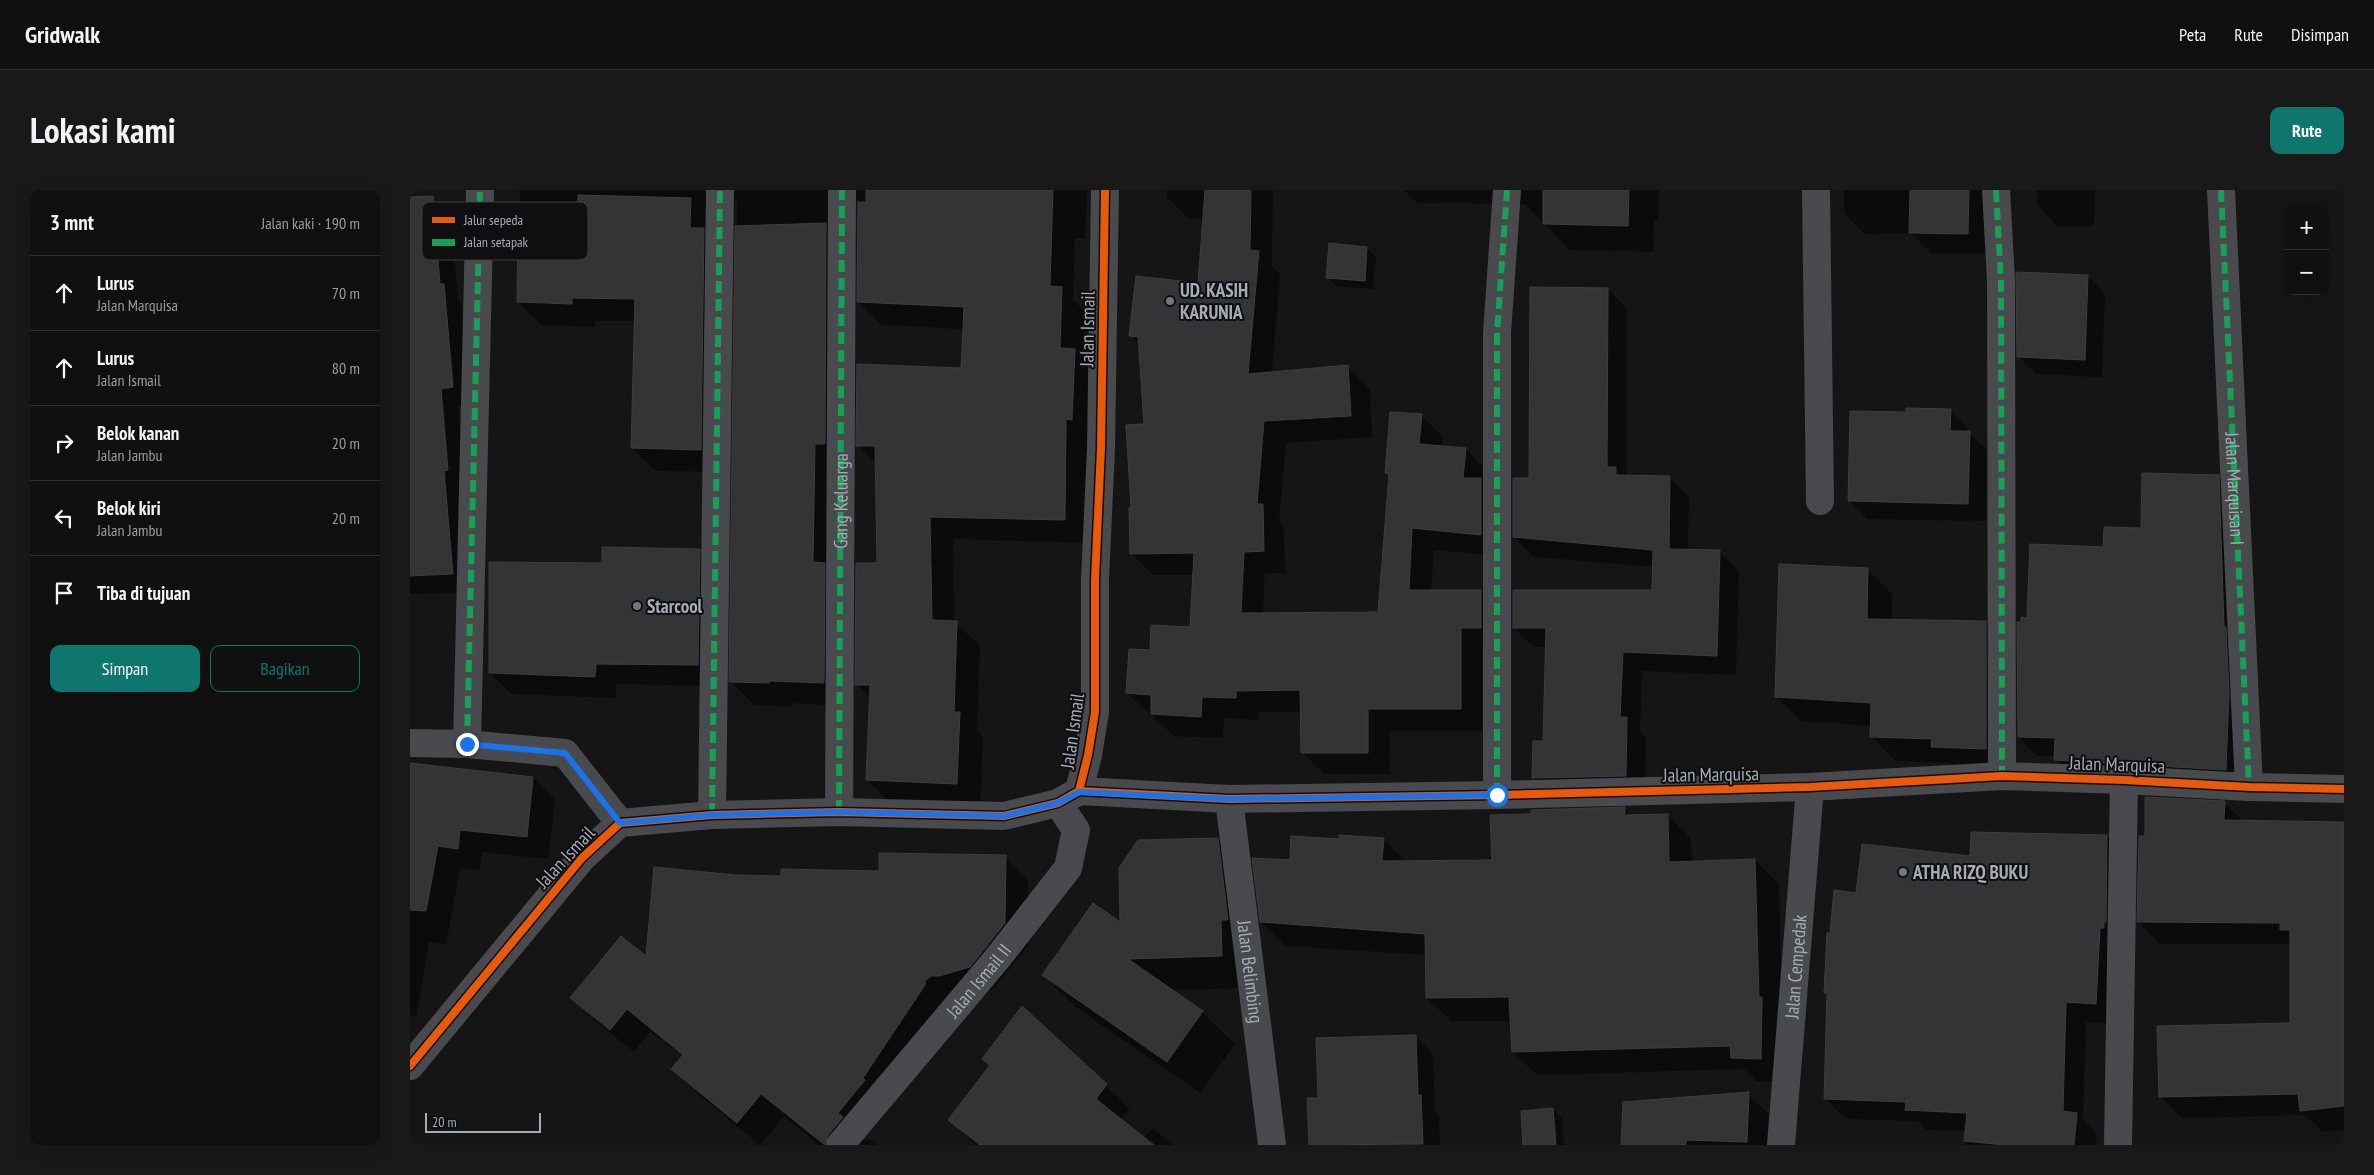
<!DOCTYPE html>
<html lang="id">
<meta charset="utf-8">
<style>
:root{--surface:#101010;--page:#191919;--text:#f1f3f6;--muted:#9c9d9f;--line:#303030;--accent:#0f766e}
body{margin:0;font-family:"PT Sans Narrow",sans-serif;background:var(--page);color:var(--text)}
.controls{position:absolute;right:15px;top:15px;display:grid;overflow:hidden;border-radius:10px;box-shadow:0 5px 20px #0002}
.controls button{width:45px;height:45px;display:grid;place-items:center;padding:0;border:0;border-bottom:1px solid var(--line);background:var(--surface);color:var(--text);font:25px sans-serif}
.scale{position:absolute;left:15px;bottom:12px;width:116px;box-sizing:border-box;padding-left:5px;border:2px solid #a5acb6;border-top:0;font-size:14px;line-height:18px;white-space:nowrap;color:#a5acb6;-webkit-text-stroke:4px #0f0f11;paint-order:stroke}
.stop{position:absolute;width:15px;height:15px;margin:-11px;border:4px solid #1a73e8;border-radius:50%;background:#fff}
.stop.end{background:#1a73e8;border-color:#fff;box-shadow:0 1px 5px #0008}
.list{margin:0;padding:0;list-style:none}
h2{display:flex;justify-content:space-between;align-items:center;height:65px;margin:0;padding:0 20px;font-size:21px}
h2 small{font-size:16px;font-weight:400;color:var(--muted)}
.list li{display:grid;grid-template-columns:32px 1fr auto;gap:15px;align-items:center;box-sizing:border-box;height:75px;padding:0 20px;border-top:1px solid var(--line)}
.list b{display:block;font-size:19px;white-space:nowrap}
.list p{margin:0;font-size:16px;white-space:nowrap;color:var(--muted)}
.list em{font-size:16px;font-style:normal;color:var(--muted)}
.actions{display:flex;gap:10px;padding:15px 20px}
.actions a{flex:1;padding:11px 0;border:1px solid var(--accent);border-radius:10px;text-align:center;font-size:18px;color:var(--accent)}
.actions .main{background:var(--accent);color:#fff}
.icon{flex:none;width:28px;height:28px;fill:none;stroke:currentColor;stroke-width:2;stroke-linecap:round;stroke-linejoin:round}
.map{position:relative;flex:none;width:1934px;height:955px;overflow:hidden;border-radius:10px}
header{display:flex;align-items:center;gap:30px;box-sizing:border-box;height:70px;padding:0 25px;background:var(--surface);border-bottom:1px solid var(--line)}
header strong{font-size:24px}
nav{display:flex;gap:28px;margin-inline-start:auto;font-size:18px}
.intro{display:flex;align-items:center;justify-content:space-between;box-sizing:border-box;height:120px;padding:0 30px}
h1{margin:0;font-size:35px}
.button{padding:12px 22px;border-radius:10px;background:var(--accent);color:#fff;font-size:18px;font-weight:700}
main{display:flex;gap:30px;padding:0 30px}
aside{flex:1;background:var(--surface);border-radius:10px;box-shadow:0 5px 20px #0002}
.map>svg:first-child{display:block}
.shadow{fill:#0007}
.building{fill:#343436;stroke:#3d3e41}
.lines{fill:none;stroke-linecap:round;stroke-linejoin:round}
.street{stroke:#494a4e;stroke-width:28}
.quiet{stroke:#1a9f57;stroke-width:6;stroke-dasharray:12 6;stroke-linecap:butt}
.cycleway-casing{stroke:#0f0f11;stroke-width:11}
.cycleway{stroke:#e8590c;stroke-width:8}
.route{stroke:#1a73e8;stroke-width:6}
.poi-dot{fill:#73777e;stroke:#0f0f11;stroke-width:2}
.labels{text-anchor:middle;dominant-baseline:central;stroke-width:4;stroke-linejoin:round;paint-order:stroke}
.poi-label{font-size:19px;font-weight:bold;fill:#a5acb6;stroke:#0f0f11;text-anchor:start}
.street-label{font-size:19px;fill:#a5acb6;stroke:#0f0f11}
.key{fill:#0f0f11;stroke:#3c3e43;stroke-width:1}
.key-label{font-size:14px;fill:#a5acb6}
</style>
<header>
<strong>Gridwalk</strong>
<nav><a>Peta</a><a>Rute</a><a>Disimpan</a></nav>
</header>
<div class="intro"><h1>Lokasi kami</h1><a class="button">Rute</a></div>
<main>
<aside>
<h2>3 mnt<small>Jalan kaki · 190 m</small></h2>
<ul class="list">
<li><svg class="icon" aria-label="ahead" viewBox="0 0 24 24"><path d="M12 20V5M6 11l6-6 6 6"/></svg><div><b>Lurus</b><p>Jalan Marquisa</p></div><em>70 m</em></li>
<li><svg class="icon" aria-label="ahead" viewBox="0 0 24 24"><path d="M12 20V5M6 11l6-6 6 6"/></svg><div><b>Lurus</b><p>Jalan Ismail</p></div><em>80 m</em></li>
<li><svg class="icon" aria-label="right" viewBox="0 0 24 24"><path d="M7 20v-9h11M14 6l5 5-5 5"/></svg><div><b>Belok kanan</b><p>Jalan Jambu</p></div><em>20 m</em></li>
<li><svg class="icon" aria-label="left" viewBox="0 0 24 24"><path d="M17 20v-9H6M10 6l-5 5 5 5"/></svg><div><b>Belok kiri</b><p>Jalan Jambu</p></div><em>20 m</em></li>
<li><svg class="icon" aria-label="arrive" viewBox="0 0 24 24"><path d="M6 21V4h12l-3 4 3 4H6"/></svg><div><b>Tiba di tujuan</b></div></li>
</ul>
<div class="actions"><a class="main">Simpan</a><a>Bagikan</a></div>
</aside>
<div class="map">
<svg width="1934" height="955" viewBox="0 0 1934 955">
<rect width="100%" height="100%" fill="#151515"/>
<g class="shadow">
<polygon points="109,0 677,0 675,49 665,48 663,110 675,121 674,170 687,184 678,353 543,349 544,432 570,455 567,541 573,547 570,617 481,613 457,590 461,508 446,494 468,374 467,274 448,255 552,180 554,139 472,135 448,112 449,8 441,16 437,516 382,513 382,516 344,515 321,492 327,9 320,15 314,282 246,281 222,258 226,131 185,131 185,137 132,135 108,112 110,2"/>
<polygon points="757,0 863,0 862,76 870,84 862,183 938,177 960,199 962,247 876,253 869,332 874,337 875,383 855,383 853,424 969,423 980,286 977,283 1011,225 1033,247 1032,257 1056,259 1077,281 1093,366 1024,360 1021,401 1071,401 1093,423 1093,459 1072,459 1072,541 979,541 980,584 914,584 892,562 892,522 848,522 848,530 814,528 813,548 764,546 717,503 741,461 782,439 784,385 743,385 721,363 723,319 736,236 730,155 720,145 789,95 794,30 779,29 757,7"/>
<polygon points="994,0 1248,0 1248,31 1244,31 1243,62 1160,60 1115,14 1007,13"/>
<polygon points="1434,0 1580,0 1578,64 1521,63 1501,43 1455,44 1434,23"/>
<polygon points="1627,0 1685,0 1684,36 1647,36 1627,15"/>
<polygon points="26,42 44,60 48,110 51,113 61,215 48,216 56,298 60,402 0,404 0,44"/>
<polygon points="957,58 966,67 963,99 926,96 917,87"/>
<polygon points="1677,86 1695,104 1692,187 1626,184 1608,166"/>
<polygon points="1198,99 1217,119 1217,287 1259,287 1279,307 1278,361 1309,361 1329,381 1326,485 1232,481 1230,542 1236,548 1235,605 1143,608 1123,588 1124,552 1134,552 1137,457 1124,457 1104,438 1243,401 1244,377 1124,367 1104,347 1120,289"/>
<polygon points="1540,220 1558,238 1558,242 1578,261 1576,331 1457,329 1439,311 1497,224"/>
<polygon points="1808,286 1827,305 1834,598 1664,588 1646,569 1646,566 1627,566 1609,547 1612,433 1695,358 1732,340"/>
<polygon points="289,360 310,381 309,496 206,494 206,508 101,504 80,483 193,374"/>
<polygon points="1457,379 1482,404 1482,430 1576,432 1601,457 1601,583 1548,581 1540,573 1486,571 1461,546 1462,536 1391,531 1366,506"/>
<polygon points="0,574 123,588 145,610 138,669 72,662 70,680 50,678 36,755 19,752 6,827 0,825"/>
<polygon points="1814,613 1834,632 1934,633 1934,940 1913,942 1895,925 1772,928 1750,906 1882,835 1882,754 1750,754 1729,732 1737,648"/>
<polygon points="1215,619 1222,626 1258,625 1281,649 1282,672 1345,670 1369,694 1374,892 1346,891 1334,879 1127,885 1103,862 1102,831 1041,831 1017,808 1017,765 875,756 851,732 881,671 930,650 973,649 997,672 1083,671"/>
<polygon points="1697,646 1717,667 1706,834 1676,832 1673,930 1687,944 1686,955 1556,955 1556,941 1517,940 1508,931 1436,929 1416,909 1418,806 1415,803 1421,744 1447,704 1562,667"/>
<polygon points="808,649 840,681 844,798 762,800 792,822 825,854 790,903 666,817 633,785 712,735"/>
<polygon points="595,667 618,690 618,756 583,799 553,809 450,946 456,951 458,948 466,955 409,955 374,926 350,955 286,902 263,879 273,867 240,841 224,862 184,830 161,808 237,769 325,686 372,688 470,682"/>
<polygon points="612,818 720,919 711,930 733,948 743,938 762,955 565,955 540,930 581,876"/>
<polygon points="1005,846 1023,864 1025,921 1029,925 1030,955 900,955 899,909 909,909"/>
<polygon points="1338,904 1364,929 1363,955 1212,955"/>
<polygon points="1143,919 1152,928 1154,955 1115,955"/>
</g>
<g class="building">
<polygon points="456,0 643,0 640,96 652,97 650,158 665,159 662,230 656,229 655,330 520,327 522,430 547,431 544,522 550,522 547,594 456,590 460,495 445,495 446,373 467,373 465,256 446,256 447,174 551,178 554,117 447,112 448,12 456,12"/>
<polygon points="795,0 841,0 840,60 849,61 838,184 938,175 941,226 854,231 847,314 853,314 854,361 834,362 831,423 968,422 979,284 975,283 980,222 1012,224 1009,254 1056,258 1053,288 1071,288 1071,345 1002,338 999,400 1071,400 1071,438 1051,438 1051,519 958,519 958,563 891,563 890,500 826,501 826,508 792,507 791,527 741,524 741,505 716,503 719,459 740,460 741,435 780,437 784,363 720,364 719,318 721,317 716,235 734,234 728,147 719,146 726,86 788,93"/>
<polygon points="1133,0 1219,0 1218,36 1133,34"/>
<polygon points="1500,0 1559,0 1558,44 1499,43"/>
<polygon points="168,5 281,8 280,38 294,38 291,260 221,258 225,109 162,108 162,114 107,112 108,36 168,37"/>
<polygon points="23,6 30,94 34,94 43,197 31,199 38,280 34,281 43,384 0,386 0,7"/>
<polygon points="416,33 415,254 405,254 403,372 415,373 414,493 359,491 359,493 319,492 325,36"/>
<polygon points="919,53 957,57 955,91 916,88"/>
<polygon points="1606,82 1678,85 1675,170 1607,167"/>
<polygon points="1120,97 1198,98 1197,277 1206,277 1206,285 1260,286 1259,359 1310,360 1307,466 1213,462 1210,527 1217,527 1216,586 1122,588 1123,551 1133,551 1136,438 1103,438 1103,400 1242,400 1243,360 1103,347 1103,288 1119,288"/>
<polygon points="1496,218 1541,219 1540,241 1560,241 1558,314 1438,311 1440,221 1496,222"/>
<polygon points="1732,283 1809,285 1814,437 1816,437 1819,504 1816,580 1644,570 1645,548 1608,547 1607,432 1611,432 1611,427 1617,428 1620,354 1693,357 1694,337 1731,338"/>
<polygon points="192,357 290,359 288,475 186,474 185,487 79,483 79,372 192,373"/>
<polygon points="1369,374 1458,378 1457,429 1576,431 1576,559 1521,557 1522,549 1460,547 1461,513 1365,507"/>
<polygon points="0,573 123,587 117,647 50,640 48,659 28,656 16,721 0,720"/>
<polygon points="1735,607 1815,611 1814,630 1934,632 1934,916 1890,921 1888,904 1749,907 1747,836 1880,833 1880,740 1870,740 1870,733 1727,732 1729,646 1735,646"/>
<polygon points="1215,617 1215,625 1258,624 1259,672 1345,669 1349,807 1352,807 1351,869 1321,868 1320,856 1102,862 1099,807 1016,808 1015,744 850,732 842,668 880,670 881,646 929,649 929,645 974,648 972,671 1082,670 1080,625 1121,624 1121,620"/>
<polygon points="1561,642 1697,645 1696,732 1694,732 1694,738 1690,738 1686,814 1656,812 1653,921 1667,923 1664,955 1595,955 1554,951 1557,923 1495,920 1496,912 1414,909 1417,803 1414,803 1417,743 1420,743 1424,700 1446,703 1452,654 1560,666"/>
<polygon points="808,648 818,730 811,730 812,766 718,769 793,821 757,872 632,785 683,713 710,732 709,678 728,650"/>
<polygon points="469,663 596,665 595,733 560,777 529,786 521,786 515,791 515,795 453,888 455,890 428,923 433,927 418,945 415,955 351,904 327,933 261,879 273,865 217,819 200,840 160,808 211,746 236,766 244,677 325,685 371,686 371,679 469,681"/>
<polygon points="612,816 697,894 686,909 744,955 570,955 538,930 580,875 572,869"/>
<polygon points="1006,845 1008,905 1011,905 1013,954 899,955 897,908 908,908 906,848"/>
<polygon points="1339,902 1337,952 1276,950 1276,955 1211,955 1213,912"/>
<polygon points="1143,918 1146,955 1113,955 1111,921"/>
</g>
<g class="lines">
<g class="street">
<polyline points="1406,0 1410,311"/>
<polyline points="1586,0 1591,91 1592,586"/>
<polyline points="1811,0 1839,597"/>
<polyline points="0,553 57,554 155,563 210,633"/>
<polyline points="57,554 70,0"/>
<polyline points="669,601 819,609 1087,605 1400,597 1592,586 1714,590 1839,597 1934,599"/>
<polyline points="1087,605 1087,143 1097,0"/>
<path id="s1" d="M819,609L862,955"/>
<polyline points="429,622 432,0"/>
<polyline points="302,625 310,0"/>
<polyline points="0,876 172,668 210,633 302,625 429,622 594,626 648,613 669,601 678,565 685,522 685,390 691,258 695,0"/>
<path id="s2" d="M430,955L586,770L658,678L666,640L648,613"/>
<path id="s3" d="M1371,955L1400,597"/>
<polyline points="1708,955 1714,590"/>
</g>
<g class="quiet">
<polyline points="1586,0 1591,91 1592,586"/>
<path id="s4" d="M1811,0L1839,597"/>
<polyline points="57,554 70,0"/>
<polyline points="1087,605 1087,143 1097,0"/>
<path id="s5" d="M429,622L432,0"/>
<polyline points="302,625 310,0"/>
</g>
<defs>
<g id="cycleway">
<polyline points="669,601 819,609 1087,605 1400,597 1592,586 1714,590 1839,597 1934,599"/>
<polyline points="0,876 172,668 210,633 302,625 429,622 594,626 648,613 669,601 678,565 685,522 685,390 691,258 695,0"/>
</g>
</defs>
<use href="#cycleway" class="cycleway-casing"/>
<use href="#cycleway" class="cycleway"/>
</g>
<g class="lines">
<polyline class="route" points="57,554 155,563 210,633 302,625 429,622 594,626 648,613 669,602 819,609 1087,605"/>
</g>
<g class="poi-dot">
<circle cx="760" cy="111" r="5"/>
<circle cx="227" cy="416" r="5"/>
<circle cx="1493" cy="682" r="5"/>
</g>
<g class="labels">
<g class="poi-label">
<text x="770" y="100">UD. KASIH<tspan x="770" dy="22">KARUNIA</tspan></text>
<text x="237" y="416">Starcool</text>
<text x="1503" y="682">ATHA RIZQ BUKU</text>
</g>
<g class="street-label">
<text transform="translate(677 139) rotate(-89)">Jalan Ismail</text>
<text stroke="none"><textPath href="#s4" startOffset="299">Jalan Marquisan I</textPath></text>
<text stroke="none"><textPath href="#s5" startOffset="311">Gang Keluarga</textPath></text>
<text transform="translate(662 541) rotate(-82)">Jalan Ismail</text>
<text transform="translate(1707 574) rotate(2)">Jalan Marquisa</text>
<text transform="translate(1301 584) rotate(-1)">Jalan Marquisa</text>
<text transform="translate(155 667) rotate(-47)">Jalan Ismail</text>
<text stroke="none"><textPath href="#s3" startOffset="179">Jalan Cempedak</textPath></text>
<text stroke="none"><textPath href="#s1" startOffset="174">Jalan Belimbing</textPath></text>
<text stroke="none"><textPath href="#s2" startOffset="215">Jalan Ismail II</textPath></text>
</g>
</g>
<rect x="12" y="12" width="166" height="58" rx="8" class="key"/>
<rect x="22" y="27" width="23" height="6" fill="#e8590c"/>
<rect x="22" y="49" width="23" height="7" fill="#1a9f57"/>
<g class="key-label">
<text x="54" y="35">Jalur sepeda</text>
<text x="54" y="57">Jalan setapak</text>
</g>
</svg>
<div class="controls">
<button>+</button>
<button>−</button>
</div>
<div class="scale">20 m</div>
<div class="stop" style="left:1087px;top:605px"></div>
<div class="stop end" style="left:57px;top:554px"></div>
</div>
</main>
